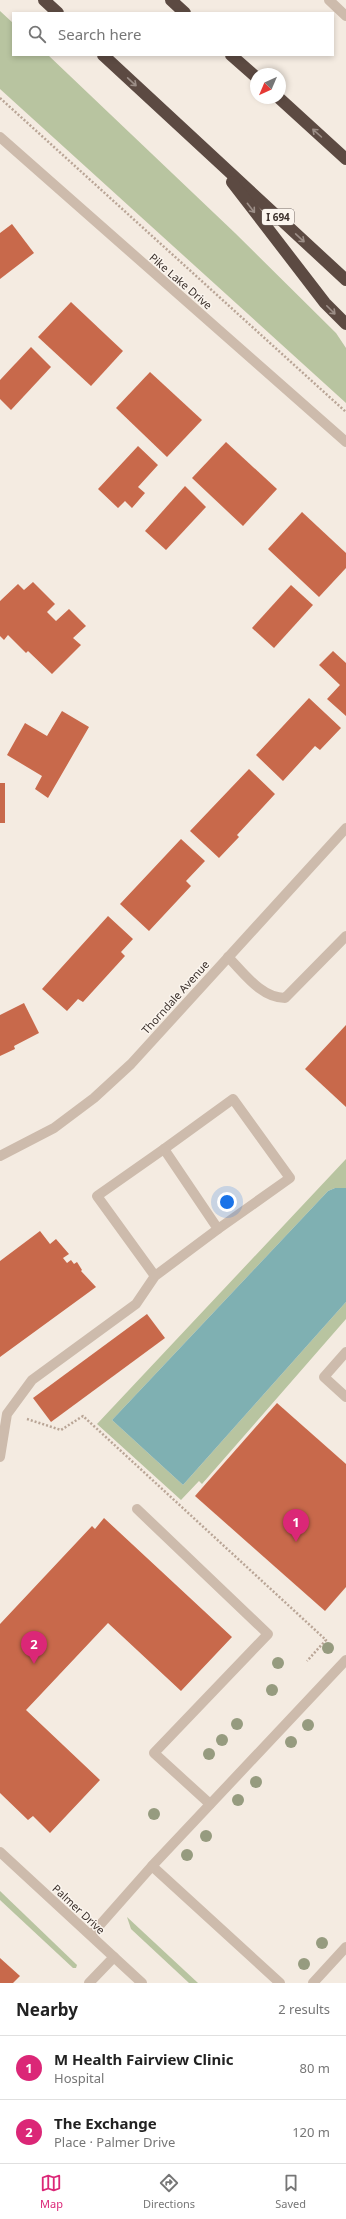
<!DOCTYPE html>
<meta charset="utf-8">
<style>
:root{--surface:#fff;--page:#f6f6f6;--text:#222;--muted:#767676;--line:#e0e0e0;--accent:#db2777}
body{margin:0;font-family:"Noto Sans",sans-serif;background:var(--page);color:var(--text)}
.compass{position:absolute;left:250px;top:68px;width:36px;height:36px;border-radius:50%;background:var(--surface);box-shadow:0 2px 6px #0003;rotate:224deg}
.you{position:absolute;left:227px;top:1202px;width:14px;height:14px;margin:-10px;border:3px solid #fff;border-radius:50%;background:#1a73e8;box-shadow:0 0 0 6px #1a73e833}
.badge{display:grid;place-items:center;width:26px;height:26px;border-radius:50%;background:var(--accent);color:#fff;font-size:13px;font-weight:700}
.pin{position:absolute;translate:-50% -33px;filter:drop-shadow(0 1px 2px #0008)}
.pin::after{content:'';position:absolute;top:21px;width:14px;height:12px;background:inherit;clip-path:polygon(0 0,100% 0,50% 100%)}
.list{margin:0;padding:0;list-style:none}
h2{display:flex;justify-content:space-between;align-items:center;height:52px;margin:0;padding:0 16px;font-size:17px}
h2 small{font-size:13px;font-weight:400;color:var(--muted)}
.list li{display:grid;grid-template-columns:26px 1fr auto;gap:12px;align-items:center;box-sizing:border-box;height:64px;padding:0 16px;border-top:1px solid var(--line)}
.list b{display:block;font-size:15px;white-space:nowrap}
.list p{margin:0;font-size:13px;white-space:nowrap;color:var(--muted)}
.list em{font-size:13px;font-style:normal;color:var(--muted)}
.icon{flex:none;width:22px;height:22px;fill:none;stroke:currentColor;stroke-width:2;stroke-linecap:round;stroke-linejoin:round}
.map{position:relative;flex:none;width:346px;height:1983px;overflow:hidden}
.search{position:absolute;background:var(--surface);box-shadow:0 2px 6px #0003;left:12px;right:12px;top:12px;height:44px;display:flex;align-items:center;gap:10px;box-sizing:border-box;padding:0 14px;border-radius:0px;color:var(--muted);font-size:15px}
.sheet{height:180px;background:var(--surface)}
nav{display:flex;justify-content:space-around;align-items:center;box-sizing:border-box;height:56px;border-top:1px solid var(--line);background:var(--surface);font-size:11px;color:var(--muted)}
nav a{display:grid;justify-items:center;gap:2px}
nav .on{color:var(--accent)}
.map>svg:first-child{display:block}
.green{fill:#b8c4a0}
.water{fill:#7fb0b2}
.building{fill:#c8694b}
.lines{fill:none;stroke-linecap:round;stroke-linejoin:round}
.path{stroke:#b9a596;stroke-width:2.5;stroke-dasharray:2 2;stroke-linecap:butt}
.service{stroke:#cdbbac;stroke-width:10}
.minor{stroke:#cdbbac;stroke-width:10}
.tertiary{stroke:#cdbbac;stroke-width:10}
.motorway{stroke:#5c4a42;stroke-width:12}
.tree{fill:#969b7f}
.oneway{stroke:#9c8e87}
.labels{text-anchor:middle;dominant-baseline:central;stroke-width:3;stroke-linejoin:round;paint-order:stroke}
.shield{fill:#fbf5ee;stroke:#756b66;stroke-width:1}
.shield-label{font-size:10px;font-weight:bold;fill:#3b302b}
.street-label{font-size:11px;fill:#3b302b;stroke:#fbf5ee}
</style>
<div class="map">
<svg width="346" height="1983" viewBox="0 0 346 1983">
<rect width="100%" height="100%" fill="#f4ebe1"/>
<g class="green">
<polygon points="0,11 13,23 13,55 48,55 235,233 336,333 346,348 346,403 0,89"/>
<polygon points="346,1159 346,1188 335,1188 328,1191 112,1420 183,1485 346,1302 346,1319 202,1484 199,1481 181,1500 97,1424"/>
<polygon points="0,1891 77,1965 76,1968 73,1968 0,1900"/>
<polygon points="127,1917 198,1983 189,1983 131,1929"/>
</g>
<polygon class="water" points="335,1188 346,1188 346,1302 183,1485 112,1420 328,1191"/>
<g class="building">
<polygon points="12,224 34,253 0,279 0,233"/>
<polygon points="71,302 123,351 91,386 38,337"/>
<polygon points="31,347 51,367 11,410 0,399 0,380"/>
<polygon points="150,372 202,420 167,457 116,408"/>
<polygon points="226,442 277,489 243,526 192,478"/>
<polygon points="138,446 158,465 138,487 145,493 132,508 125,501 118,508 98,489"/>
<polygon points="185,486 206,507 166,550 145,531"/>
<polygon points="302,512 346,553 346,568 319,597 268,549"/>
<polygon points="33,582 55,604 47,612 56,621 69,609 86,626 73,638 81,645 52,674 28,651 26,653 8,635 4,640 0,636 0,601 18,584 24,590"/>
<polygon points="291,585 313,605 274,648 252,628"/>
<polygon points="333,651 346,663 346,716 327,699 340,685 319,665"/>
<polygon points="309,698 341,728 320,750 315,746 283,781 256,755"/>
<polygon points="62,711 89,727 48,798 35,789 42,776 7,755 25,723 47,736"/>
<polygon points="249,769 275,794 237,835 239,837 219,858 190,831"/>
<rect x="0" y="783" width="5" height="40"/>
<polygon points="181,839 205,861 186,881 191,886 149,931 120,904"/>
<polygon points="108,916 133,939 121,952 125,956 83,1002 78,999 67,1011 42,989"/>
<polygon points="24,1003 39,1033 14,1046 15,1049 0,1056 0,1015"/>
<polygon points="346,1025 346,1107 305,1069"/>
<polygon points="40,1231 50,1244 56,1239 69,1254 63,1258 67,1263 71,1260 74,1264 77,1262 82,1270 81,1271 96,1287 0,1357 0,1261"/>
<polygon points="147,1314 165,1338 51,1422 33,1398"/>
<polygon points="277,1403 346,1464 346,1587 325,1611 195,1496"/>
<polygon points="104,1518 232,1637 181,1691 108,1623 26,1710 100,1780 50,1833 33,1816 28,1820 0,1793 0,1624 92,1526 95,1529"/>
<polygon points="0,1958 20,1976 13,1983 0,1983"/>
</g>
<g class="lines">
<g class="path">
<polyline points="0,98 346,412"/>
<polyline points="27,1419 61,1430 83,1416 326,1640 307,1661"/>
</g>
<g class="service">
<path d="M228,957C244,973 261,998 285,998L346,936"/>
<polyline points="164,1149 233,1099 290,1178 218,1229"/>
<polyline points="346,1352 324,1377 346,1397"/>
<polyline points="0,1457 7,1414 32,1380 136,1304 155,1276 218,1229 164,1149 97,1196 155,1276"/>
<polyline points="137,1509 268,1634 154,1753 210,1804"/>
<polyline points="152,1866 280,1983"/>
<polyline points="91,1935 152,1866 346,1660"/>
<polyline points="89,1983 114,1957"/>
<polyline points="313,1983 346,1947"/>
</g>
<g class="minor">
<polyline points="329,0 346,16"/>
<polyline points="0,137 346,442"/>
<polyline points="0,1156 54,1128 94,1098 131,1064 346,828"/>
</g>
<polyline class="tertiary" points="0,1852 142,1983"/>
<g class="motorway">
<polyline points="44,0 58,13"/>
<polyline points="171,0 185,13"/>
<polyline points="103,55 346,280"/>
<polyline points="231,55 256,77"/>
<polyline points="279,98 346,159"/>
<polyline points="232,182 325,303 346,324"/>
</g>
</g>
<g class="tree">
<circle cx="328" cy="1648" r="6"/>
<circle cx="278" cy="1663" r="6"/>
<circle cx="272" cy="1690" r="6"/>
<circle cx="237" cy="1724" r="6"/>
<circle cx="308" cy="1725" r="6"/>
<circle cx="222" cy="1740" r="6"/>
<circle cx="291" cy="1742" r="6"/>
<circle cx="209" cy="1754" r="6"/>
<circle cx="256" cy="1782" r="6"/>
<circle cx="238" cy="1800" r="6"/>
<circle cx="154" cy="1814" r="6"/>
<circle cx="206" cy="1836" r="6"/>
<circle cx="187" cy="1855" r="6"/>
<circle cx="322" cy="1943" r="6"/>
<circle cx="304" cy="1964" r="6"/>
</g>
<defs><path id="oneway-shaft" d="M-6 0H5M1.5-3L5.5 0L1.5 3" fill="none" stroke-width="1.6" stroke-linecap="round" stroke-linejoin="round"/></defs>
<g class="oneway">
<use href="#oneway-shaft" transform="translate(132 82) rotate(43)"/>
<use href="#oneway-shaft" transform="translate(317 133) rotate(-138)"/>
<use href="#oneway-shaft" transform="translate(251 208) rotate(52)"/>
<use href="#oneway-shaft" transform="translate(300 238) rotate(43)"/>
<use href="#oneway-shaft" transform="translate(331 310) rotate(45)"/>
</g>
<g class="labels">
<rect class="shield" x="262" y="209" width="32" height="16" rx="3"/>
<g class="shield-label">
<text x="278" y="217">I 694</text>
</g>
<g class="street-label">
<text transform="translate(181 281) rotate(41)">Pike Lake Drive</text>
<text transform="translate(175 997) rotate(-48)">Thorndale Avenue</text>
<text transform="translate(79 1909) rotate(43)">Palmer Drive</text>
</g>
</g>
</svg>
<svg class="compass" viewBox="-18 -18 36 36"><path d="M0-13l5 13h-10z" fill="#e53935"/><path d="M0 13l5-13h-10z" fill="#767676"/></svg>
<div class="you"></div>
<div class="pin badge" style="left:296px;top:1542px">1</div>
<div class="pin badge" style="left:34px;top:1664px">2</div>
<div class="search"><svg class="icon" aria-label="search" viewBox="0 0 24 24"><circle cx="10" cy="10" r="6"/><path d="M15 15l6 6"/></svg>Search here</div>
</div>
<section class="sheet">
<h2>Nearby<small>2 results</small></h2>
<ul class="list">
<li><span class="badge">1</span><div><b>M Health Fairview Clinic</b><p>Hospital</p></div><em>80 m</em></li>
<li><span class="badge">2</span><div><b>The Exchange</b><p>Place · Palmer Drive</p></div><em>120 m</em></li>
</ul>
</section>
<nav>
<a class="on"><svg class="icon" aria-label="map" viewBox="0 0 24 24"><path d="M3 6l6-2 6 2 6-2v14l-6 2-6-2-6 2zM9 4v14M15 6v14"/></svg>Map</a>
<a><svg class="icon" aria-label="directions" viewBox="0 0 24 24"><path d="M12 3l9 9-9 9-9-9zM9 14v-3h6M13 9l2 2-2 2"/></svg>Directions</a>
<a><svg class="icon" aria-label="saved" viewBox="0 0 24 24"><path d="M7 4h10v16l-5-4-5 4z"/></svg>Saved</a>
</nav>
